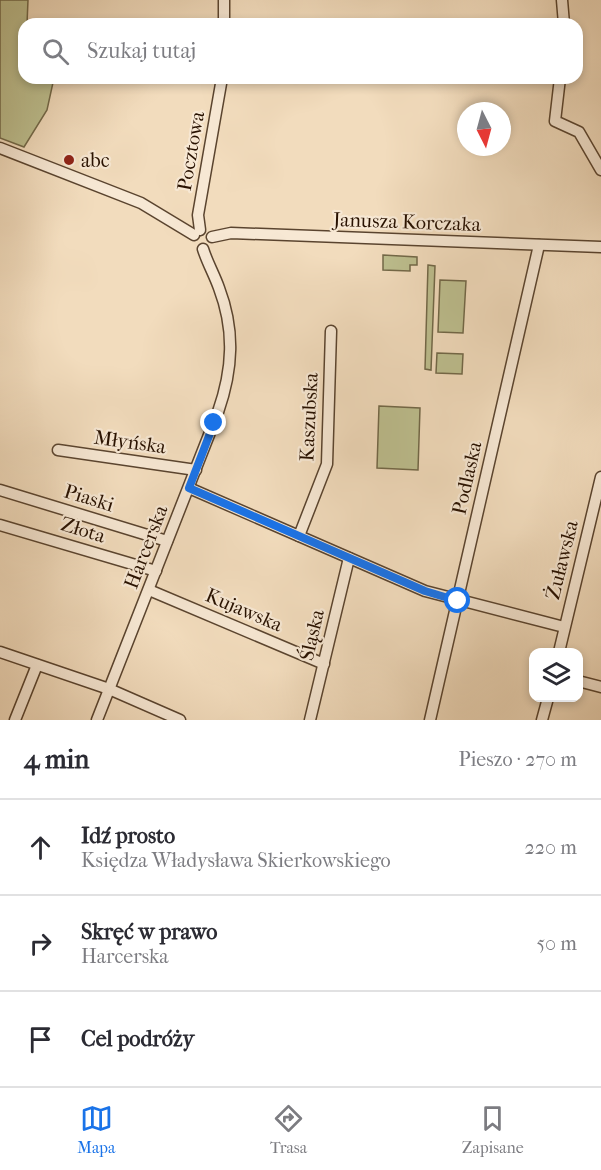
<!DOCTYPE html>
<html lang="pl">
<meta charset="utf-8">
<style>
:root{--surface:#fff;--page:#f2f2f3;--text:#2b2b33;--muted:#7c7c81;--line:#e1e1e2;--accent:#1a73e8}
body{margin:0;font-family:"IM FELL French Canon",serif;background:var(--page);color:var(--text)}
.controls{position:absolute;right:18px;bottom:18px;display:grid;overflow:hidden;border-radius:12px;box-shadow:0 3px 9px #0003}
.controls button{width:54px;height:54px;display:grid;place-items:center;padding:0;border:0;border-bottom:2px solid var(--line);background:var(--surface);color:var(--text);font:30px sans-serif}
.compass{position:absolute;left:457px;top:102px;width:54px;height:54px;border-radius:50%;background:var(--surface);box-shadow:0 3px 9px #0003;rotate:174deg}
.stop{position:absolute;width:18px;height:18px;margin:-14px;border:4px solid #1a73e8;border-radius:50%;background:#fff}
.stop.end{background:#1a73e8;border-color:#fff;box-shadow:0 2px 6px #0008}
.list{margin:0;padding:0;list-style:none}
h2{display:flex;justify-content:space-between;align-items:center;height:78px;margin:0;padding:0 24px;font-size:26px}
h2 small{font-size:20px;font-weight:400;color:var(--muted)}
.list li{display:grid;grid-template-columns:39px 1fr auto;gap:18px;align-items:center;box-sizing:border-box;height:96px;padding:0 24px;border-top:2px solid var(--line)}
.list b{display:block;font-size:22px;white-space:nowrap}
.list p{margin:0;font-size:20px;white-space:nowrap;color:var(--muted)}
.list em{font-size:20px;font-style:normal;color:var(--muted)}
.icon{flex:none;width:33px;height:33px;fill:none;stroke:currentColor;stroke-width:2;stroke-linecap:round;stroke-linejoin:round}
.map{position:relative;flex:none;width:601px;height:720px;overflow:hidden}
.search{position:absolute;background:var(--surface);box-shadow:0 3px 9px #0003;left:18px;right:18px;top:18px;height:66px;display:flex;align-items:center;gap:15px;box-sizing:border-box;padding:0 21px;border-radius:18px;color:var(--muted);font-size:22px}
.sheet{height:366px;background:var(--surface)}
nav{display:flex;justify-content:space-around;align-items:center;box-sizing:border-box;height:84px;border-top:2px solid var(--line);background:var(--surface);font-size:16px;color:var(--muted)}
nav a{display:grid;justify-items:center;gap:3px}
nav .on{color:var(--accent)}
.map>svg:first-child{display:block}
.green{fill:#bdbf8f;stroke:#726848;stroke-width:1.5}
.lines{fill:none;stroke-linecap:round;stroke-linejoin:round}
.minor-casing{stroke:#5a442f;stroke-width:13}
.minor{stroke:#f7e8d4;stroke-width:10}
.route{stroke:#1a73e8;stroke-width:8}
.poi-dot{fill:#8f2418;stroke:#f7e8d4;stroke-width:2}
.labels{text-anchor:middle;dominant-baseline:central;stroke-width:4.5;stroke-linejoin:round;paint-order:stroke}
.street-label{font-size:20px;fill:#281100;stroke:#f7e8d4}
.poi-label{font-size:20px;fill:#281100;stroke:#f7e8d4;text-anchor:start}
</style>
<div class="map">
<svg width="601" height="720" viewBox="0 0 601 720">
<rect width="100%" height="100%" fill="#f2dcbd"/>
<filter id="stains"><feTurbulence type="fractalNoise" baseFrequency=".00333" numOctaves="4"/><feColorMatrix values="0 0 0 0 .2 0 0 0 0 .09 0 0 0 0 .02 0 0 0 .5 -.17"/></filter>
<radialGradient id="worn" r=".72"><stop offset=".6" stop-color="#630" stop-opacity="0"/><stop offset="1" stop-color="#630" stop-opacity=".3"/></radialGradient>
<g class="green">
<polygon points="0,0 28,0 27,24 24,24 24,78 54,78 47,110 24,147 0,138"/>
<polygon points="383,255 417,257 417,265 410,265 410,271 383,270"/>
<polygon points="428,265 435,266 431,370 425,369"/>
<polygon points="440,280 466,281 463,333 438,332"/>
<polygon points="437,353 463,354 462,374 436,373"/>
<polygon points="379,406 420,408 418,470 377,468"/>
</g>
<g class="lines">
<defs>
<g id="minor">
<polyline points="224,0 224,24"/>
<polyline points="562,0 564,24"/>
<polyline points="560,78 555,121 579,132 601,170"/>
<polyline points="0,148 141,203 194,235"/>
<polyline points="200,230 198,215 222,78"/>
<polyline points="212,237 231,233 601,247"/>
<polyline points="58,450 196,470"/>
<polyline points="189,488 425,591 564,627"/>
<polyline points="0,490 167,541"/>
<polyline points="0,525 156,571"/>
<polyline points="299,536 327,464 331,331"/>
<polyline points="149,590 324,664"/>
<polyline points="0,652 109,689 180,720"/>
<polyline points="559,652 601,477"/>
<polyline points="578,681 601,687"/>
<polyline points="15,720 37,665"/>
<path d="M97,720L218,412C233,369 235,330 219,288C214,274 207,262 203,249"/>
<polyline points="310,720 349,558"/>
<polyline points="430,720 539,245"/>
<polyline points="542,720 548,698"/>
</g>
</defs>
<use href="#minor" class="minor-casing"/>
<use href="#minor" class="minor"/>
</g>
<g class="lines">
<polyline class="route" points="214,423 189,488 425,591 458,601"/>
</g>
<circle class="poi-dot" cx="69" cy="160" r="6"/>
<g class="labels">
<g class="street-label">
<text transform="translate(191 151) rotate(-80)">Pocztowa</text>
<text transform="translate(407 222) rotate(2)">Janusza Korczaka</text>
<text transform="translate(309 417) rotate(-87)">Kaszubska</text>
<text transform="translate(130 442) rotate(8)">Młyńska</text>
<text transform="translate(467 478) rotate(-77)">Podlaska</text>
<text transform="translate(89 498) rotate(17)">Piaski</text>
<text transform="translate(83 530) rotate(17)">Złota</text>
<text transform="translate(146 547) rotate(-69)">Harcerska</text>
<text transform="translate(562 560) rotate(-76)">Żuławska</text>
<text transform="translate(244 610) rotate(23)">Kujawska</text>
<text transform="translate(312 635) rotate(-77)">Śląska</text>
</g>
<g class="poi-label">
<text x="81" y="160">abc</text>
</g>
</g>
<rect width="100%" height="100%" filter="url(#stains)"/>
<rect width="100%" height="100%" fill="url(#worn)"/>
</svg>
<div class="controls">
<button><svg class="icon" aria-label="layers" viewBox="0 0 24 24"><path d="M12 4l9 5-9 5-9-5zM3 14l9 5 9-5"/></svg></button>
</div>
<svg class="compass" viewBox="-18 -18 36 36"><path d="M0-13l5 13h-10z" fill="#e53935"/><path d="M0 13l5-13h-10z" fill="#7c7c81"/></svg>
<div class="stop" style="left:458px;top:601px"></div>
<div class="stop end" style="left:214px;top:423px"></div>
<div class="search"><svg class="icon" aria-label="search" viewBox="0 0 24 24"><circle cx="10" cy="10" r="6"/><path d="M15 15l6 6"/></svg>Szukaj tutaj</div>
</div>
<section class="sheet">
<h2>4 min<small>Pieszo · 270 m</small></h2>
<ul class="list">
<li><svg class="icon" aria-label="ahead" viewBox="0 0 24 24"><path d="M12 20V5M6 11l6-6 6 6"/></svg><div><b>Idź prosto</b><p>Księdza Władysława Skierkowskiego</p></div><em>220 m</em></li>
<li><svg class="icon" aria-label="right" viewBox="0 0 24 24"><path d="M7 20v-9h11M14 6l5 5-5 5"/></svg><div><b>Skręć w prawo</b><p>Harcerska</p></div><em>50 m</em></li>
<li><svg class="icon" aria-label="arrive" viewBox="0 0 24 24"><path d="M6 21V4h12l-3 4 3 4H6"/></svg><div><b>Cel podróży</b></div></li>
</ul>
</section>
<nav>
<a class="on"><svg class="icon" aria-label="map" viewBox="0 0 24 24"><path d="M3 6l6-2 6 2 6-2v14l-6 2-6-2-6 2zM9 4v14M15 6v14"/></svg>Mapa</a>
<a><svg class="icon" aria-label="directions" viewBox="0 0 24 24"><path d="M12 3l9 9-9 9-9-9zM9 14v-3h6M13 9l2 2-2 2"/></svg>Trasa</a>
<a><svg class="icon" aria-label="saved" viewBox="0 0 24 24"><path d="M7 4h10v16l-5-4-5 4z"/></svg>Zapisane</a>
</nav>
